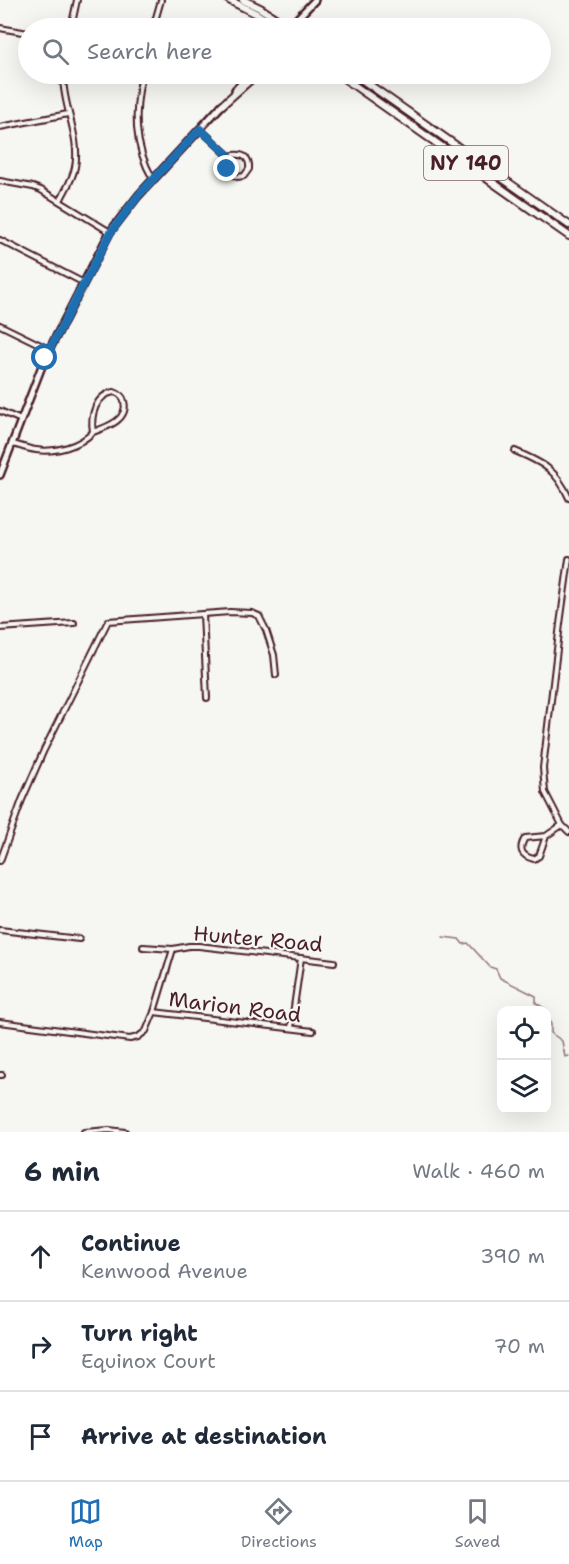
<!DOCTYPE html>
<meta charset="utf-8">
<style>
:root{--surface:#fff;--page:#f2f2f3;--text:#1f2937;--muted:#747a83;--line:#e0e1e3;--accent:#1f6fb2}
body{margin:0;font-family:"Shantell Sans",sans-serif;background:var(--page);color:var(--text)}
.controls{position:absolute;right:18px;bottom:18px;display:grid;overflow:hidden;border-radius:12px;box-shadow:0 6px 24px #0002}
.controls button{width:54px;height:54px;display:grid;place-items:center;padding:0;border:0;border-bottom:2px solid var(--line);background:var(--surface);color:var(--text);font:30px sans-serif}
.stop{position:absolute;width:18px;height:18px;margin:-14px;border:4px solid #1f6fb2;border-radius:50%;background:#fff}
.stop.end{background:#1f6fb2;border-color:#fff;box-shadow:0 2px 6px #0008}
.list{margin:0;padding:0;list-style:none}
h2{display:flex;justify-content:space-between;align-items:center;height:78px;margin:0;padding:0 24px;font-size:26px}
h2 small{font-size:20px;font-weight:400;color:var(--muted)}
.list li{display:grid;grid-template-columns:39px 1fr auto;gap:18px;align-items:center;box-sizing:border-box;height:90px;padding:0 24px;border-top:2px solid var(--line)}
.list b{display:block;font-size:22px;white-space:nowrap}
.list p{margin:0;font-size:20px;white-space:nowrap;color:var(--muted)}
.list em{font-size:20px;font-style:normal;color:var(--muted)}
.icon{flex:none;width:33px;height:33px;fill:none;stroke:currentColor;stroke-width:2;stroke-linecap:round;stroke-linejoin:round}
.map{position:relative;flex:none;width:569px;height:1132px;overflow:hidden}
.search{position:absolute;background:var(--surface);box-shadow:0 6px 24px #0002;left:18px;right:18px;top:18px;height:66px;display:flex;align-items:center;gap:15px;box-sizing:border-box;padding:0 21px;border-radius:33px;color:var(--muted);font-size:22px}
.sheet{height:348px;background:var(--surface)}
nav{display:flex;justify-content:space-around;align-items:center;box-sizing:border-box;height:84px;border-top:2px solid var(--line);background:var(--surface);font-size:16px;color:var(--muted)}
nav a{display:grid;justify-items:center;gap:3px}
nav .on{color:var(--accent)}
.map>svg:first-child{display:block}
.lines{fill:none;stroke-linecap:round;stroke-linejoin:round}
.stream{stroke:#8e747a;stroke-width:1.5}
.minor-casing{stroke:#4a1f2b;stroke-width:8}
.secondary-casing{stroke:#4a1f2b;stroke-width:10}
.primary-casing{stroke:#4a1f2b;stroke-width:10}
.minor{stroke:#f6f6f2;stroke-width:4}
.secondary{stroke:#f6f6f2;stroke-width:5}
.primary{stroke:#f6f6f2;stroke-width:6}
.route{stroke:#1f6fb2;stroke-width:8}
.labels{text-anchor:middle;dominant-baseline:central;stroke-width:4.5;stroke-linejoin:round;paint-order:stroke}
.shield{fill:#f6f6f2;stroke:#7e6067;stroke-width:1.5}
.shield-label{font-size:20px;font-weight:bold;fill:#4a1f2b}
.street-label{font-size:21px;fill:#4a1f2b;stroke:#f6f6f2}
</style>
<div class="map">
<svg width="569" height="1132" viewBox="0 0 569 1132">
<rect width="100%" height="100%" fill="#f6f6f2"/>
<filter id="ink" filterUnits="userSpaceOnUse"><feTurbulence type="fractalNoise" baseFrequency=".0167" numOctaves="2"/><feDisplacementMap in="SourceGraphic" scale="12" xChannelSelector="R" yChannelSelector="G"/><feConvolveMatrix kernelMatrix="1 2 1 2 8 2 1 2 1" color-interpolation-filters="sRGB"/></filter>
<g filter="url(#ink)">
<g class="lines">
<polyline class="stream" points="443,937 459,939 463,944 468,943 490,967 496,969 500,978 536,996 536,1003 547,1010 551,1025 551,1033 562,1041 565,1057 569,1056"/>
<defs>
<g id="minor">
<polyline points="0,28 28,33"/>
<polyline points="71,28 77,0"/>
<polyline points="153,28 161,0"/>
<path d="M142,74C134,111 133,145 153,179"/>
<polyline points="0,127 68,114"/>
<polyline points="200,129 229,156"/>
<path d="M234,155C244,154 250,158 249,169L244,176L237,177L228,171L227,165L229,156Z"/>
<polyline points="0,181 33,187 41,190 110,232"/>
<path d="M60,201C65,190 73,179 75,167C81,137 62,105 63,74"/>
<polyline points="0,240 84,283"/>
<polyline points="0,325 49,349"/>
<path d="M114,392C120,394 123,396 124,401C129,420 107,427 93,432C90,415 96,395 114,392Z"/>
<polyline points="0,411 21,420"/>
<path d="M13,444C20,446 28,449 36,450C55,453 80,446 93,432"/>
<path d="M515,451C543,463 556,469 569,498"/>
<polyline points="569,559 560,624 543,768 545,792 562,825 569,832"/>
<polyline points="203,614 207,698"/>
<polyline points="0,628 74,623"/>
<path d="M546,836L525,838C518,849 521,856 534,859L539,856L546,836L562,825"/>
<polyline points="0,861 22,800 44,750 108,621 230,612 252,613 259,616 266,630 274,655 276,675"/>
<polyline points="0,930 79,939"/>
<polyline points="143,947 173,949 189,946 199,946 334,962"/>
<polyline points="154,1012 313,1031"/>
<polyline points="0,1022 130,1039 138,1037 146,1031 154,1012 173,949"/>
<polyline points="291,1028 301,958"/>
<polyline points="0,1075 2,1075"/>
<polyline points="84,1132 109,1130 125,1132"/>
</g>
<g id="secondary">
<polyline points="288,28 315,0"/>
<polyline points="235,90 250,74"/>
<polyline points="0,475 45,358 110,232 138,196 223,104"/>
</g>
<g id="primary">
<polyline points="229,0 257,14 278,28"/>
<polyline points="243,0 260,8 290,28"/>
<polyline points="338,74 569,236"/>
<polyline points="354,74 569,225"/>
<polyline points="221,106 257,74"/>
</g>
</defs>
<use href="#minor" class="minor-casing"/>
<use href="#secondary" class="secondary-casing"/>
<use href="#primary" class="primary-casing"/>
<use href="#minor" class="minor"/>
<use href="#secondary" class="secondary"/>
<use href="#primary" class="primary"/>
</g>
</g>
<g class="lines" filter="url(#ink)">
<polyline class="route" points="45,358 111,232 138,196 200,129 229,156 227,169"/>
</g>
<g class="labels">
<rect class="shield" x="424" y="146" width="84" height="34" rx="4.5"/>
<g class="shield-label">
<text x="466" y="163">NY 140</text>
</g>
<g class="street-label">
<text transform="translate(258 939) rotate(5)">Hunter Road</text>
<text transform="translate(235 1007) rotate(7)">Marion Road</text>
</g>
</g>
</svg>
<div class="controls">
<button><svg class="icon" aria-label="locate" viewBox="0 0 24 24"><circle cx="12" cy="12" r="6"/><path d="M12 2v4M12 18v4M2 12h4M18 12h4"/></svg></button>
<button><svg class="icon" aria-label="layers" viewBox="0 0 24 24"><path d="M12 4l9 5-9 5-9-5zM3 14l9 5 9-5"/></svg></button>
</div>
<div class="stop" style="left:45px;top:358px"></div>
<div class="stop end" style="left:227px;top:169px"></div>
<div class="search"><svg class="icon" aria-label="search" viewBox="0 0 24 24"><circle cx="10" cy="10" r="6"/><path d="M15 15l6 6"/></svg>Search here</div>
</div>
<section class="sheet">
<h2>6 min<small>Walk · 460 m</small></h2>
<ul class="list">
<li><svg class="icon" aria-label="ahead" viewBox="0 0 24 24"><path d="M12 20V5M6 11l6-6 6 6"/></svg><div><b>Continue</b><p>Kenwood Avenue</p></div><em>390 m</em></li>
<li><svg class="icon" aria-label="right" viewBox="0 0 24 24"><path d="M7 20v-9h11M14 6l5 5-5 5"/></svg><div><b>Turn right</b><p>Equinox Court</p></div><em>70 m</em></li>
<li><svg class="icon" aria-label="arrive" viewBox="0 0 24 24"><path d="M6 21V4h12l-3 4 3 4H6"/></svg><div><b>Arrive at destination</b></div></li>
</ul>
</section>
<nav>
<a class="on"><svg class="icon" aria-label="map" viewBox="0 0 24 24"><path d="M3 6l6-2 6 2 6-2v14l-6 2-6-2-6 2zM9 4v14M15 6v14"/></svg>Map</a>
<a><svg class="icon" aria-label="directions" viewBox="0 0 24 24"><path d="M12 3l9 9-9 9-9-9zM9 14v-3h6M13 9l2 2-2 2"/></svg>Directions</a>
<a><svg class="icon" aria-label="saved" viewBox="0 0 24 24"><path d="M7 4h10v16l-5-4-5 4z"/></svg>Saved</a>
</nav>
